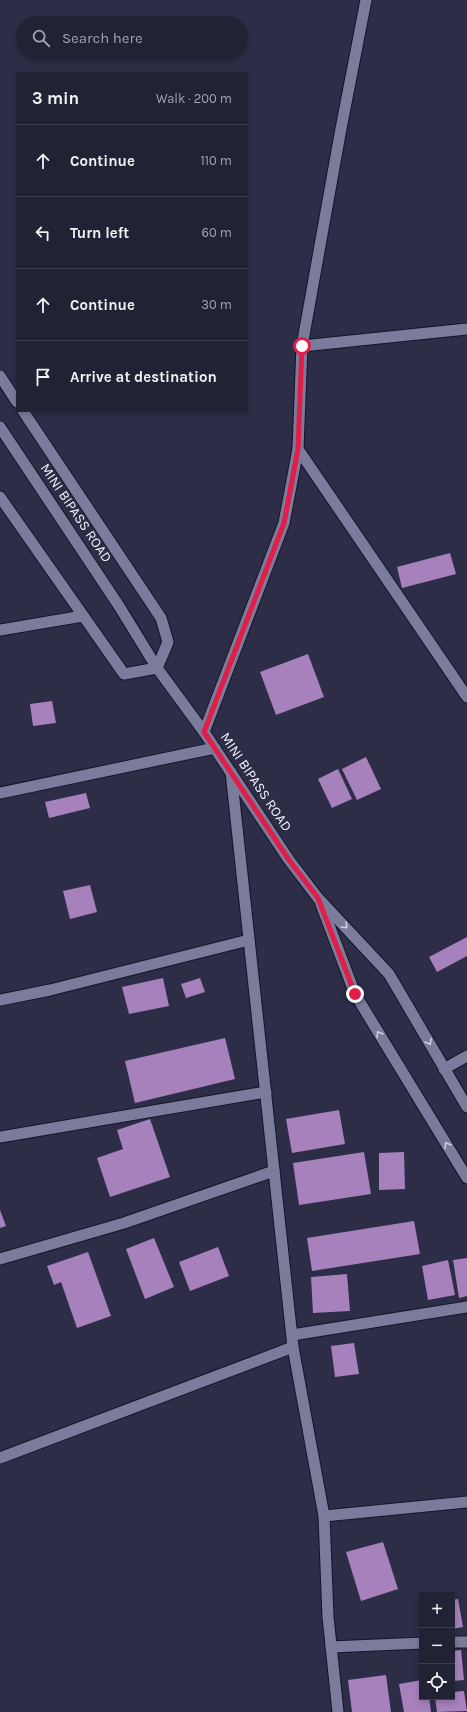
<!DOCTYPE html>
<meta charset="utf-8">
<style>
:root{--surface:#222235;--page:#2a2a3d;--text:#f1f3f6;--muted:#a2a4ad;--line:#3f3f50}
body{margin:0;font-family:Karla,sans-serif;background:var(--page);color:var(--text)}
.controls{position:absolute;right:12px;bottom:12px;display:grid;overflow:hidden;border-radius:0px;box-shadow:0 2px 6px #0003}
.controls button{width:36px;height:36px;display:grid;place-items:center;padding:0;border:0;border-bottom:1px solid var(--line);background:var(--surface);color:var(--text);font:20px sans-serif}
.stop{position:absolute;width:12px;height:12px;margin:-9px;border:3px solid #e11d48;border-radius:50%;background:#fff}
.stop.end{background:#e11d48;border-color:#fff;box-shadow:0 1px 4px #0008}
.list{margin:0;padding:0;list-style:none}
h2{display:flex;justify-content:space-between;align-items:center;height:52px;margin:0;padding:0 16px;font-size:17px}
h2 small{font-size:13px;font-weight:400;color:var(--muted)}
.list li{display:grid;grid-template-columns:26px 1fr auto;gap:12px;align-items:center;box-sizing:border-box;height:72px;padding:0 16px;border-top:1px solid var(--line)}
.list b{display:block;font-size:15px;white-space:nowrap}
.list em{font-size:13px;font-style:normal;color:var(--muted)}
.icon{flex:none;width:22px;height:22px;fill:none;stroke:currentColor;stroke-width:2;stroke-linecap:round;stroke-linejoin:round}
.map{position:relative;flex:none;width:467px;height:1712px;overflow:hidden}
.search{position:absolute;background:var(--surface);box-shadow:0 2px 6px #0003;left:16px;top:16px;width:232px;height:44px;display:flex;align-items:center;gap:10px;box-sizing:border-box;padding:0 14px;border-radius:22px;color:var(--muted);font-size:15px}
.panel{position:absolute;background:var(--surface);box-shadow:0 2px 6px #0003;left:16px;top:72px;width:232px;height:340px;border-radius:0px}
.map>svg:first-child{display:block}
.building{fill:#a681bc}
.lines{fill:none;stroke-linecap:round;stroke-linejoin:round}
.minor-casing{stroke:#15142c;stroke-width:13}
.tertiary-casing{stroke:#15142c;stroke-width:13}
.minor{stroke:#7b7c9b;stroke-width:11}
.tertiary{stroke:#7b7c9b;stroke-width:11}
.oneway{stroke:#cfcfe0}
.route{stroke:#e11d48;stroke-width:5}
.labels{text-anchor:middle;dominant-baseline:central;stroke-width:4;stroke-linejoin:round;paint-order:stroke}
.street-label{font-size:14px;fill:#f3f3fe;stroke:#2d2d47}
</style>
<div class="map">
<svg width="467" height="1712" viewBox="0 0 467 1712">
<rect width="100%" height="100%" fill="#2d2d47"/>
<g class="building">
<polygon points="450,553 456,574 402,588 397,567"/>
<polygon points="308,654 324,697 276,715 260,672"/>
<polygon points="52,701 56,723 33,726 30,704"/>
<polygon points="366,757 381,789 357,800 342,769"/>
<polygon points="338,769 352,799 332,808 318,779"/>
<polygon points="86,793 90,808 49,818 45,802"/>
<polygon points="90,885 97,912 70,919 63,891"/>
<polygon points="467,937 467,956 437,972 429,957"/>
<polygon points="163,978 169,1006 129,1014 122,987"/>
<polygon points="200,978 205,992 186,998 181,984"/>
<polygon points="225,1038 235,1079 135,1103 125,1061"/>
<polygon points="339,1110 345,1144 292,1153 286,1119"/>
<polygon points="150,1119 170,1177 110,1197 97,1158 123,1149 117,1130"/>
<polygon points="364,1152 371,1194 299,1205 293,1163"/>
<polygon points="404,1152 405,1189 379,1190 379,1153"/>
<polygon points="0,1210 6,1226 0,1228"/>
<polygon points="414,1221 420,1254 312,1271 307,1238"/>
<polygon points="154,1238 174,1287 145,1299 126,1249"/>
<polygon points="218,1247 229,1276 190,1291 179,1262"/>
<polygon points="88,1252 111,1316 77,1328 61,1282 54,1285 47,1266"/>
<polygon points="467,1258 467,1296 459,1298 453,1260"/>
<polygon points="448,1260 455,1295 428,1300 422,1266"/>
<polygon points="347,1274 350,1311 313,1313 311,1277"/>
<polygon points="354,1343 359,1374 335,1377 331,1346"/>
<polygon points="383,1542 398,1589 361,1601 346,1552"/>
<polygon points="458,1599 463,1627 452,1629 452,1600"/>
<polygon points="461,1650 464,1680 452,1681 452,1651"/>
<polygon points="386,1675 391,1712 352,1712 348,1680"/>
<polygon points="422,1680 422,1697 429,1697 431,1712 404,1712 399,1684"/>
<polygon points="464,1691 467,1711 437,1712 435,1697 452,1697 452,1692"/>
</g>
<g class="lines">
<defs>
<g id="minor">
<polyline points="302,346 467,329"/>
<polyline points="298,449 467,697"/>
<polyline points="0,630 83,616"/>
<polyline points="204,732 284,523 298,449 302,346 340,134 366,0"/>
<polyline points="231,772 293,1347 324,1516 467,1502"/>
<polyline points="0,793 215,748"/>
<polyline points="0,1000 50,990 249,940"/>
<polyline points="444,1069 467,1056"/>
<polyline points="0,1137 266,1092"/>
<polyline points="0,1259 124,1223 274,1171"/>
<polyline points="292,1335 467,1307"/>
<polyline points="0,1458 293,1347"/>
<polyline points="324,1516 328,1617 338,1712"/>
<polyline points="452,1642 467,1642"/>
<polyline points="331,1647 422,1643"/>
</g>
<g id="tertiary">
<polyline points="0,376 17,402"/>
<polyline points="0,427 119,606 157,668 204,732 289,860 318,898 389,974 467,1107"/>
<polyline points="0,497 124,674 157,668 168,642 161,618 23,411"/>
<polyline points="321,904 355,994 467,1178"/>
</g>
</defs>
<use href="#minor" class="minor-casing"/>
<use href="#tertiary" class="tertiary-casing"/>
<use href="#minor" class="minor"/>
<use href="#tertiary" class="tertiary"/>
</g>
<defs><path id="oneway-chevron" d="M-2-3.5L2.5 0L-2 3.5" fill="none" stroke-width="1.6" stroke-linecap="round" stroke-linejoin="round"/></defs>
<g class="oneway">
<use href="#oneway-chevron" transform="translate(345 926) rotate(47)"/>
<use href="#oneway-chevron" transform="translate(379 1034) rotate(-121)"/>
<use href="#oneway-chevron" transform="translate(429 1042) rotate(60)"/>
<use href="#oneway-chevron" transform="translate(447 1145) rotate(-121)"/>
</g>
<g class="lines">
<polyline class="route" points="302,346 298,449 284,523 204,732 289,860 318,898 355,994"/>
</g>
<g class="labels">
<g class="street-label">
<text transform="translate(76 513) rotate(56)">MINI BIPASS ROAD</text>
<text transform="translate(256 782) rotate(56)">MINI BIPASS ROAD</text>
</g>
</g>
</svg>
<div class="controls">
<button>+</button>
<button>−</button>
<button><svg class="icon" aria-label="locate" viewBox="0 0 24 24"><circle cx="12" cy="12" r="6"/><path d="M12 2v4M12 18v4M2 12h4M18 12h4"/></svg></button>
</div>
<div class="stop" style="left:302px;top:346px"></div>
<div class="stop end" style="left:355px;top:994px"></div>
<div class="search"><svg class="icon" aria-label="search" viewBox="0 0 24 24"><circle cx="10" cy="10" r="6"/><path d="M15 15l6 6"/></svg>Search here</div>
<section class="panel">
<h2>3 min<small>Walk · 200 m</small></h2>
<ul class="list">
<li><svg class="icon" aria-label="ahead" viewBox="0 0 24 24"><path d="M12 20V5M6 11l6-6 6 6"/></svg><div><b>Continue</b></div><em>110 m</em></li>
<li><svg class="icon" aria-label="left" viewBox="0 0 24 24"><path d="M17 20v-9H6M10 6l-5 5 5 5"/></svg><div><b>Turn left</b></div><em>60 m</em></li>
<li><svg class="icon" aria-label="ahead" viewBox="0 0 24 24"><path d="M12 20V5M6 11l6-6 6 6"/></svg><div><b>Continue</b></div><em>30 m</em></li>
<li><svg class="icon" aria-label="arrive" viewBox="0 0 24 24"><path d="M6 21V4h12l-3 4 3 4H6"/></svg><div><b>Arrive at destination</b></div></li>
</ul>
</section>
</div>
